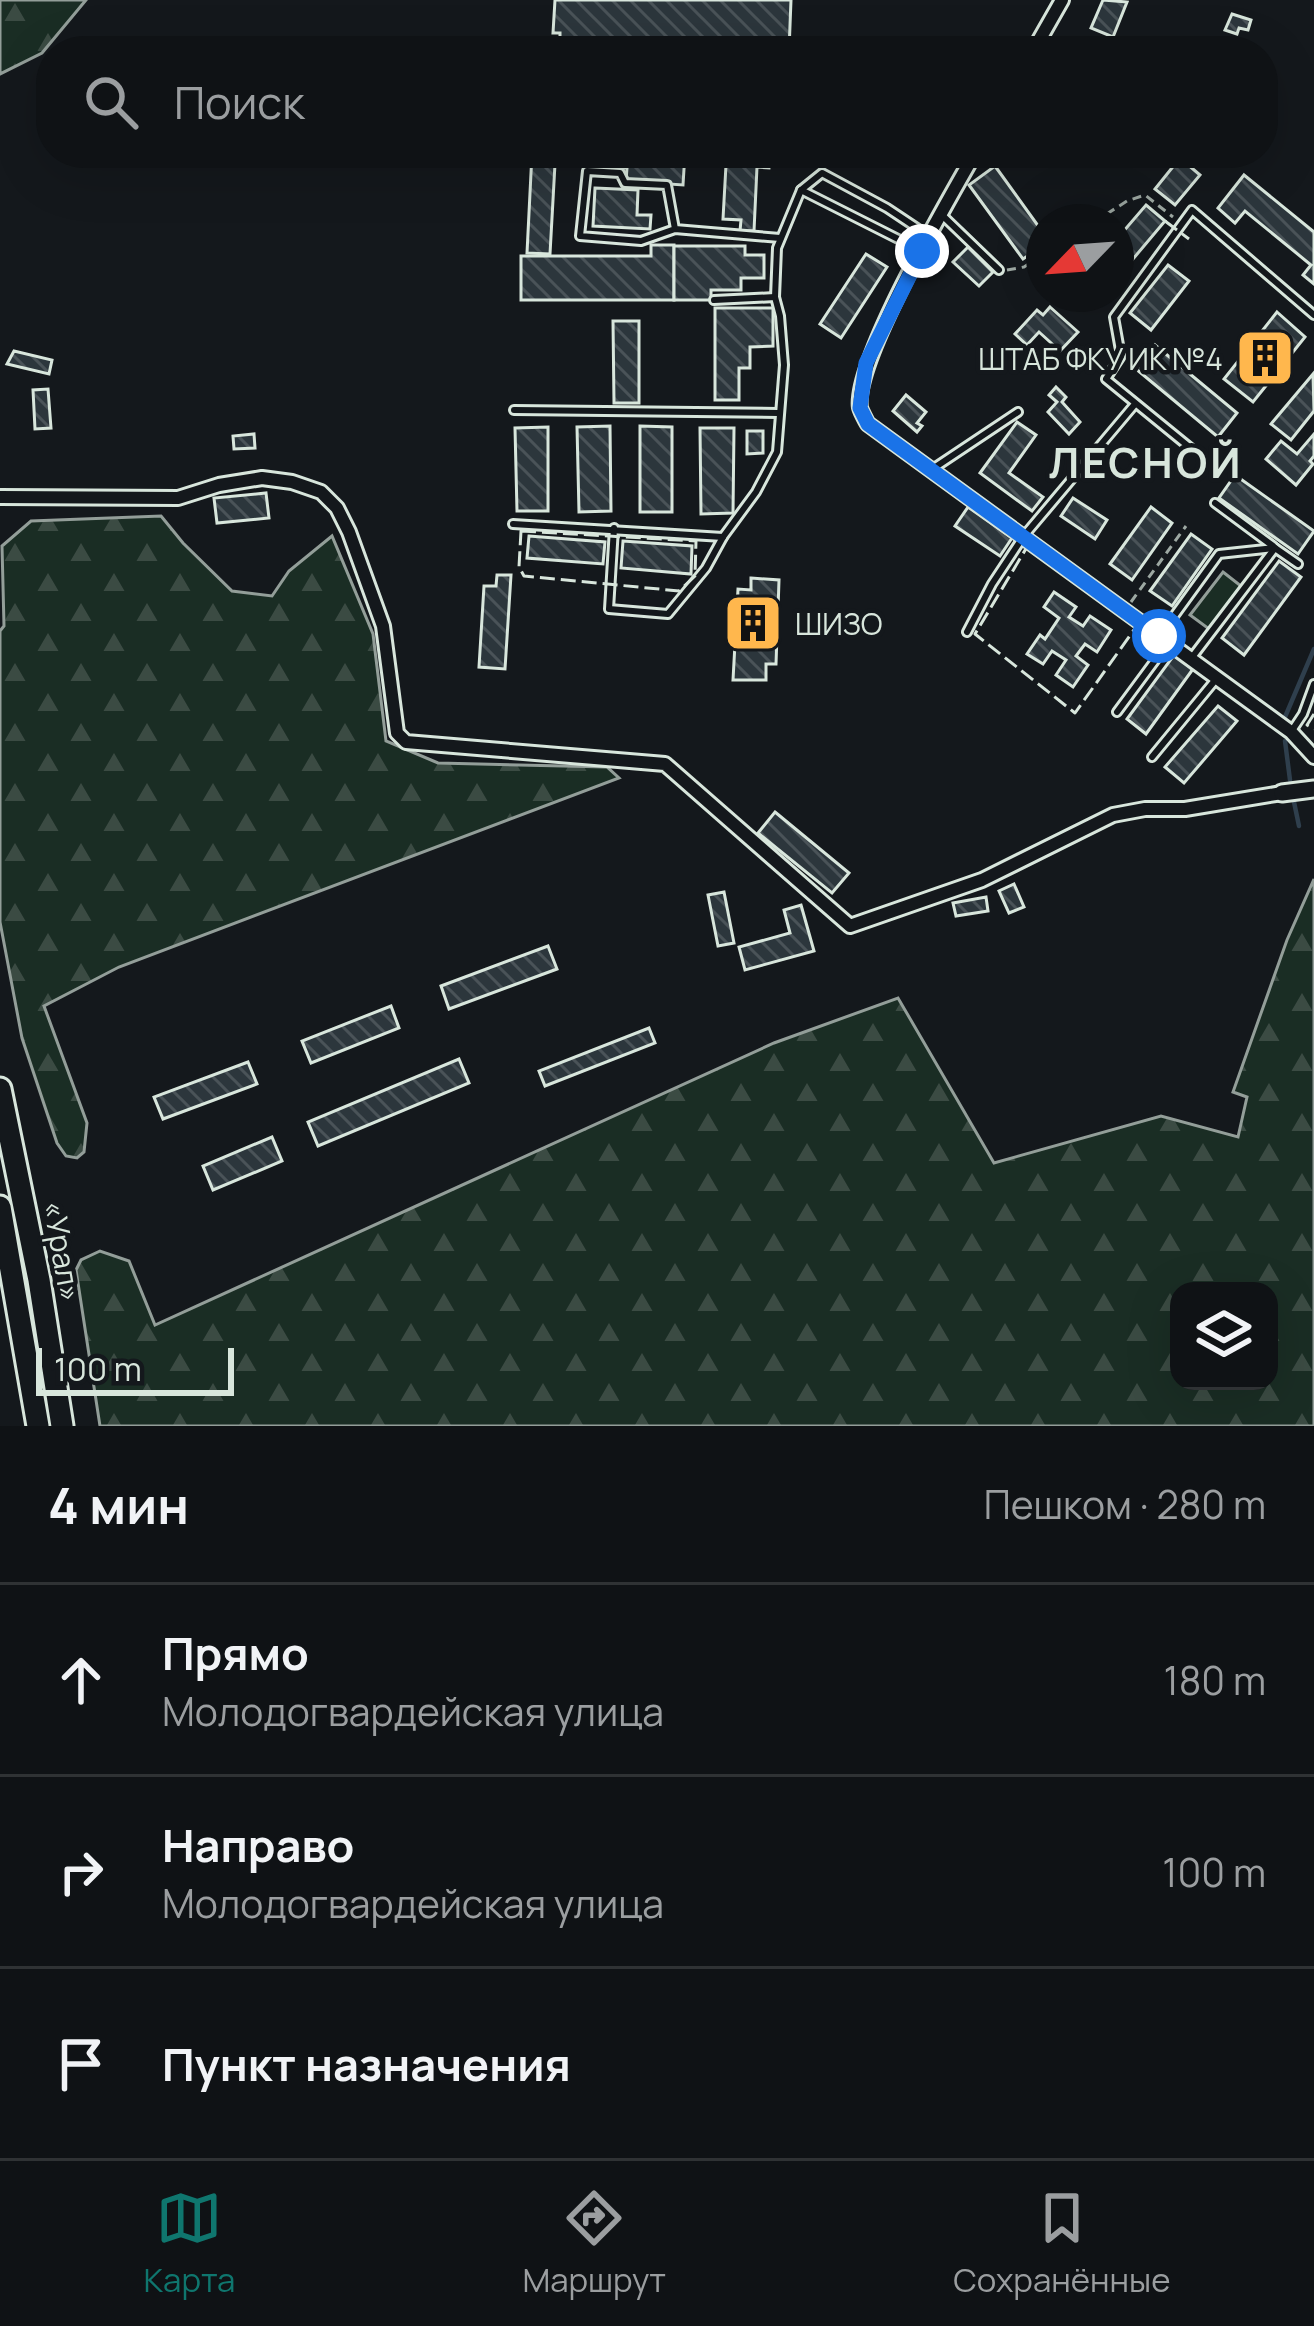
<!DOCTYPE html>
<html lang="ru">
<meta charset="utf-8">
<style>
:root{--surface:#0f1215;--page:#181b1e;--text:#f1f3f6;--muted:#9b9ea0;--line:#2f3234;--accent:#0f766e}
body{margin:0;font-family:Manrope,sans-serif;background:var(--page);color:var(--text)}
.controls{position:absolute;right:36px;bottom:36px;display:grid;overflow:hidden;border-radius:24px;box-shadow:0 12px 48px #0002}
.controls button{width:108px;height:108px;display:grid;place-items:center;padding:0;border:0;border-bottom:3px solid var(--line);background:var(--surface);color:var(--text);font:60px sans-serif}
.compass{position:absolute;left:1026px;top:204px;width:108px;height:108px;border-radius:50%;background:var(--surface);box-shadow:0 12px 48px #0002;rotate:245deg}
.scale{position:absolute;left:36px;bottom:30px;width:198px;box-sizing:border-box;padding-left:12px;border:6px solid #d8e6dc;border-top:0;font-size:33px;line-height:42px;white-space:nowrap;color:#d8e6dc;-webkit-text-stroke:9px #14181c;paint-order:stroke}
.stop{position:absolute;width:36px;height:36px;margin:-27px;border:9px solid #1a73e8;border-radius:50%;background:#fff}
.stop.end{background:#1a73e8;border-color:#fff;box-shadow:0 3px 12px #0008}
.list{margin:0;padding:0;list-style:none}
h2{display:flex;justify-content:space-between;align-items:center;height:156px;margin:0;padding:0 48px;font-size:51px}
h2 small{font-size:39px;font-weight:400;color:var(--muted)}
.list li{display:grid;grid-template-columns:78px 1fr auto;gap:36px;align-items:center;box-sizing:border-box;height:192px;padding:0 48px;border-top:3px solid var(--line)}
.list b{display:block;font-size:45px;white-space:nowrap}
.list p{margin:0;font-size:39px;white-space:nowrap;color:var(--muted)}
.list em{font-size:39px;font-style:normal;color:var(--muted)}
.icon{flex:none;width:66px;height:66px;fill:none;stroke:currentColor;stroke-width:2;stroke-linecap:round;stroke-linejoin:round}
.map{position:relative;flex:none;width:1314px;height:1426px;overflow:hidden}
.search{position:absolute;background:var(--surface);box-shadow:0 12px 48px #0002;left:36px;right:36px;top:36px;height:132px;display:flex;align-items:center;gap:30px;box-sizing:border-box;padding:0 42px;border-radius:48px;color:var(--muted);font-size:45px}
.sheet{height:732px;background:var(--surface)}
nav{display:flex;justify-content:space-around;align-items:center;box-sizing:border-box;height:168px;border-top:3px solid var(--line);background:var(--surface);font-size:33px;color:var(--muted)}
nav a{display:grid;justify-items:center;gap:6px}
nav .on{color:var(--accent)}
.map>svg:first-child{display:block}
.grass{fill:url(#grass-tufts);stroke:#939e99;stroke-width:3}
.forest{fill:url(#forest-firs);stroke:#939e99;stroke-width:3;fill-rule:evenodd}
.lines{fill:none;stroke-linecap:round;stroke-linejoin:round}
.stream{stroke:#2f3f4d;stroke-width:4.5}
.building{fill:url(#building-back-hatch);stroke:#d8e6dc;stroke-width:3}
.service-casing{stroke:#d8e6dc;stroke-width:12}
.minor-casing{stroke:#d8e6dc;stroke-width:18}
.tertiary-casing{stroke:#d8e6dc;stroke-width:21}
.trunk-casing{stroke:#d8e6dc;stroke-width:27}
.path{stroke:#9da8a2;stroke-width:3;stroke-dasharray:9 6;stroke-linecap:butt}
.service{stroke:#14181c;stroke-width:6}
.minor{stroke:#14181c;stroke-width:12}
.tertiary{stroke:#14181c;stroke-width:15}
.trunk{stroke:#14181c;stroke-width:21}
.fence{stroke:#d8e6dc;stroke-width:3;stroke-dasharray:15 6;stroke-linecap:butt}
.route{stroke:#1a73e8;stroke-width:15}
.labels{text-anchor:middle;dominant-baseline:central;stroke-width:9;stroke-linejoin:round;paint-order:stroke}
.poi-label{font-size:30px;fill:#d8e6dc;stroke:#14181c;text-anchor:end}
.street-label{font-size:30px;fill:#d8e6dc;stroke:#14181c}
.district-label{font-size:42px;font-weight:bold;letter-spacing:3px;fill:#d8e6dc;stroke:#14181c}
</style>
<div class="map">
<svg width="1314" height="1426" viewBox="0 0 1314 1426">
<defs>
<pattern id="grass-tufts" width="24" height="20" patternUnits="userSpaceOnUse" patternTransform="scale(3)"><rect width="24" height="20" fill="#1a2d24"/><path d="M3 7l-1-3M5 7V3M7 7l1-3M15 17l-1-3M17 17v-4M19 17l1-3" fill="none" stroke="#3b4b43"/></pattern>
<pattern id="forest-firs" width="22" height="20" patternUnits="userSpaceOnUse" patternTransform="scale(3)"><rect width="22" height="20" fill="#1a2d24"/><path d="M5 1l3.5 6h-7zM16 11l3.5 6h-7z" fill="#3b4b43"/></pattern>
<pattern id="building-back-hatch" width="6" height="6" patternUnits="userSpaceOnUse" patternTransform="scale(3)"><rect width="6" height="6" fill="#2c363c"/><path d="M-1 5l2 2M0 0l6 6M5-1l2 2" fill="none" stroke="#4a5358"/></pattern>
</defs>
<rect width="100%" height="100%" fill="#14181c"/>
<polygon class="grass" points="1223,572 1241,586 1209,629 1190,615"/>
<g class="forest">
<polygon points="0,0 86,0 42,53 0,74"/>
<polygon points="161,516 183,543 232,591 272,596 289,571 332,536 373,634 386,741 438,763 607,767 619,778 119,967 44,1006 87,1123 84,1152 77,1158 66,1156 57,1143 22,1038 0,922 0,631 4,626 2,546 31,521"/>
<path d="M1314,879V1426H100L76,1270L81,1260L100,1251L129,1261L155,1325L774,1043L898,998L994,1163L1161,1116L1238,1137L1247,1097L1233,1092L1287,940ZM1269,1291V1381H1179V1291Z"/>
</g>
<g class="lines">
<g class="stream">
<polyline points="1285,717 1314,649"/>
<polyline points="1285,741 1290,780"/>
<polyline points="1294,802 1299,826"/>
</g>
</g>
<g class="building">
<polygon points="555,0 791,0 789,51 637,51 560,48 560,33 553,33"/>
<polygon points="1103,0 1127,2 1113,37 1091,28"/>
<polygon points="1232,14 1251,20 1248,30 1239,28 1237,34 1225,30"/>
<polygon points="532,153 685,153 683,185 626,181 627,168 555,164 550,254 527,253"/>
<polygon points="685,153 770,153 769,168 757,167 754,231 740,231 741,220 723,219 726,165 684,163"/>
<polygon points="1180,158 1200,175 1175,205 1155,189"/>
<polygon points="995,166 1044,234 1044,245 1023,259 969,185"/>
<polygon points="1244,175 1314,232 1314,284 1303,275 1311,265 1245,211 1235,223 1218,208"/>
<polygon points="595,188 638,190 637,215 651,215 650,229 593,226"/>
<polygon points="1146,205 1165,221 1117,278 1116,240"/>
<polygon points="651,245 674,245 674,300 521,300 521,256 651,256"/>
<polygon points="674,246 745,246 745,255 764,255 764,278 741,278 741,290 711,290 711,300 674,300"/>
<polygon points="968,247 993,272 979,286 953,262"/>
<polygon points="866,254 887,267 841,338 820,324"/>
<polygon points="1168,265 1189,281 1151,330 1130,313"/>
<polygon points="1050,307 1078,332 1060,351 1039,332 1027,345 1015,334 1037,310 1043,315"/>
<polygon points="715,308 773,308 773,346 750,347 750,368 739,368 739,400 715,400"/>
<polygon points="1277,312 1305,337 1253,402 1224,379"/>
<polygon points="613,321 639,321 639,403 614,403"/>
<polygon points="1155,345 1237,413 1218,437 1136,369"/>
<polygon points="14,351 52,360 49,374 7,364"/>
<polygon points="1313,374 1314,411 1291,440 1271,424"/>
<polygon points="1056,387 1066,397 1062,402 1080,422 1069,434 1048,412 1057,402 1049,395"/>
<polygon points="48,389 51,428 35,429 33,390"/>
<polygon points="906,395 926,412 917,423 922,426 917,432 893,411"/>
<polygon points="1017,422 1036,435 1009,473 1043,497 1032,511 980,473"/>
<polygon points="610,426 611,511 579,512 577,427"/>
<polygon points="640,426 672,427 672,512 640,512"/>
<polygon points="548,427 548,511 517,511 515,428"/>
<polygon points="700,428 734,428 733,513 701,514"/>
<polygon points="747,431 763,431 763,453 747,454"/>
<polygon points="254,434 255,448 234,449 233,436"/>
<polygon points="1314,434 1314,456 1310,461 1313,464 1296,485 1266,459 1281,441 1297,454"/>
<polygon points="1235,475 1314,531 1298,554 1219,498"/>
<polygon points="266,493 269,518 217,523 214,498"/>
<polygon points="1073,498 1107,520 1095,539 1061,516"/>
<polygon points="968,507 1012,538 1000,556 955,526"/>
<polygon points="1151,507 1172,523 1132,580 1110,564"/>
<polygon points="1191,534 1212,549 1172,606 1150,591"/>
<polygon points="529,536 605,542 603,564 527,558"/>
<polygon points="623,541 692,546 691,574 621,568"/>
<polygon points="1279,561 1301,577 1244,655 1222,638"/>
<polygon points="497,575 511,575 505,669 479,667 484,586 496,586"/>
<polygon points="751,578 779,580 778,610 769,610 768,635 777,635 776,664 766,664 766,680 733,680 738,589 751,590"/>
<polygon points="1054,592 1076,607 1069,617 1083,626 1090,616 1111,630 1097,652 1085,644 1076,656 1088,665 1073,687 1056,675 1066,660 1052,651 1043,664 1027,654 1040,635 1045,639 1059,618 1044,607"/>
<polygon points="1174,655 1193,669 1146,734 1127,719"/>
<polygon points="1218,706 1237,721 1184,783 1165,767"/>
<polygon points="775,812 849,873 832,893 758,833"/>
<polygon points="1014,884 1024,907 1009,913 999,891"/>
<polygon points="724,892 734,943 718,946 708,895"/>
<polygon points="986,897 988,911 956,916 953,903"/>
<polygon points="801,905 814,951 745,970 739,947 790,933 784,910"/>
<polygon points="548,946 557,969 449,1009 441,986"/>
<polygon points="391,1006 399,1028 311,1063 302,1041"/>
<polygon points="649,1028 655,1043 545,1086 539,1071"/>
<polygon points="459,1059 469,1083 318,1146 308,1122"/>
<polygon points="248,1062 257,1084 163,1119 154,1097"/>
<polygon points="272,1137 282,1161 213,1190 203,1166"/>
</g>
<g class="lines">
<defs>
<g id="service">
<polyline points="801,190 822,173 887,208 926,234"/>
<polyline points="943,216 999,270"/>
<polyline points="675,229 667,185 625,183 620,173 587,171 580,236 641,241 675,229 780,238"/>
<polyline points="714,300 775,297"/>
<polyline points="514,410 778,413"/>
<polyline points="1193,450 1106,379 1121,356 1114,317 1192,210 1314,315"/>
<polyline points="934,468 1018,412"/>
<polyline points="1215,503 1273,546"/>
<polyline points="513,524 723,537"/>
<polyline points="614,528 609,609 668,614 706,568 723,537 756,492 777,452 784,365 780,316 775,297 777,248 801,190 918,249"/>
<polyline points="967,632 992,584 1023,537 1135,404"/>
<polyline points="1161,634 1219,554 1275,548"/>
<polyline points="1193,656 1275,548 1298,564"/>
<polyline points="1117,712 1168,643"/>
<polyline points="1293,729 1303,714 1314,684"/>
<polyline points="1152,757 1217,678"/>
</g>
<g id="minor">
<polyline points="1033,51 1062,0"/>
<path d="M975,153C949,199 853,362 860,408C860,409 867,423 868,424L1291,732L1314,757"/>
<polyline points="0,497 178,498 219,485 262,478 292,482 321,492 337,508 349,532 383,626 397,733 406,742 665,764 850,926 982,880 1113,815 1145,809 1185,809 1282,793"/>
</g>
<polyline id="tertiary" points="1282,793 1314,789"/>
<g id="trunk">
<polyline points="0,1089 39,1280 62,1426"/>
<polyline points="0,1207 38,1426"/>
</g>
</defs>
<use href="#service" class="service-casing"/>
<use href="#minor" class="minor-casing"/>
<use href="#tertiary" class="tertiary-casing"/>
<use href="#trunk" class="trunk-casing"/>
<g class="path">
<polyline points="1094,222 1127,201 1145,195 1173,217"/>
<polyline points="1007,270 1024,267 1044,254"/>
<polyline points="1131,602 1186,526"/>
</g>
<use href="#service" class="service"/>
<use href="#minor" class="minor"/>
<use href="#tertiary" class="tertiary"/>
<use href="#trunk" class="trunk"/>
<g class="fence">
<polyline points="1165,221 1189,239"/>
<polygon points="521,531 696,541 695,576 679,591 524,576 519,567"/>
<polygon points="1027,547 1136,627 1075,713 975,634"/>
<polyline points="1314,714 1307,725 1314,729"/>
</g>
</g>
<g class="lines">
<polyline class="route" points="922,251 866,363 860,408 868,424 1159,636"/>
</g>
<defs>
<symbol id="building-square" viewBox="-11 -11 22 22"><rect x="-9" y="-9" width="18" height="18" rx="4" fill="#ffb74d" stroke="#14181c"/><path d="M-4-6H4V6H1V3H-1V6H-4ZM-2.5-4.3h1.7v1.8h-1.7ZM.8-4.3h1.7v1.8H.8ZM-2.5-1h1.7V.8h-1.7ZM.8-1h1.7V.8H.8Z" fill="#111"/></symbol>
</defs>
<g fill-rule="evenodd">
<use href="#building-square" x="1232" y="325" width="66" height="66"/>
<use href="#building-square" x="720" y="590" width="66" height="66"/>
</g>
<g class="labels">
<g class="poi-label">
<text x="1223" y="358">ШТАБ ФКУ ИК №4</text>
<text x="795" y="623" text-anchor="start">ШИЗО</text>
</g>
<g class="street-label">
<text transform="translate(63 1251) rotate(80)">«Урал»</text>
</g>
<g class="district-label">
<text x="1146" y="462">ЛЕСНОЙ</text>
</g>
</g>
</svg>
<div class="controls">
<button><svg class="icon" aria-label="layers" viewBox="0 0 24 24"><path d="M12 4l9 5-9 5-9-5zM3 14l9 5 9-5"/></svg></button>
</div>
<svg class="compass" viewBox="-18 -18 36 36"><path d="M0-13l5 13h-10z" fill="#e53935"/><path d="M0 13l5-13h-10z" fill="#9b9ea0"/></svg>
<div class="scale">100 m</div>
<div class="stop" style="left:1159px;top:636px"></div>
<div class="stop end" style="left:922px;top:251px"></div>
<div class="search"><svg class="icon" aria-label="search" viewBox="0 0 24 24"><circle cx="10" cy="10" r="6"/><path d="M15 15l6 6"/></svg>Поиск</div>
</div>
<section class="sheet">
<h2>4 мин<small>Пешком · 280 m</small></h2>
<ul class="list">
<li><svg class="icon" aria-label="ahead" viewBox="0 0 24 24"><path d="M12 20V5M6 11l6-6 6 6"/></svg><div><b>Прямо</b><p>Молодогвардейская улица</p></div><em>180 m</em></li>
<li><svg class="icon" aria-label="right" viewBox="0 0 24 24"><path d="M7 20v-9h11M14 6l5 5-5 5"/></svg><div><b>Направо</b><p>Молодогвардейская улица</p></div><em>100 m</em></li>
<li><svg class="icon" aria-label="arrive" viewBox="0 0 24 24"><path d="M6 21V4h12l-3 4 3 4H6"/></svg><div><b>Пункт назначения</b></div></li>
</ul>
</section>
<nav>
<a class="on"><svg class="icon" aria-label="map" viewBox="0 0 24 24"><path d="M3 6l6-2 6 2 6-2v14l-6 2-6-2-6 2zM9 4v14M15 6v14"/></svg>Карта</a>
<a><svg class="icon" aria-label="directions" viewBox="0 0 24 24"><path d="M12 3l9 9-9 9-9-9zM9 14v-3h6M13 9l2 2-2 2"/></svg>Маршрут</a>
<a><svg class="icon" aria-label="saved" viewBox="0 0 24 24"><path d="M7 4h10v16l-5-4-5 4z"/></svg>Сохранённые</a>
</nav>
